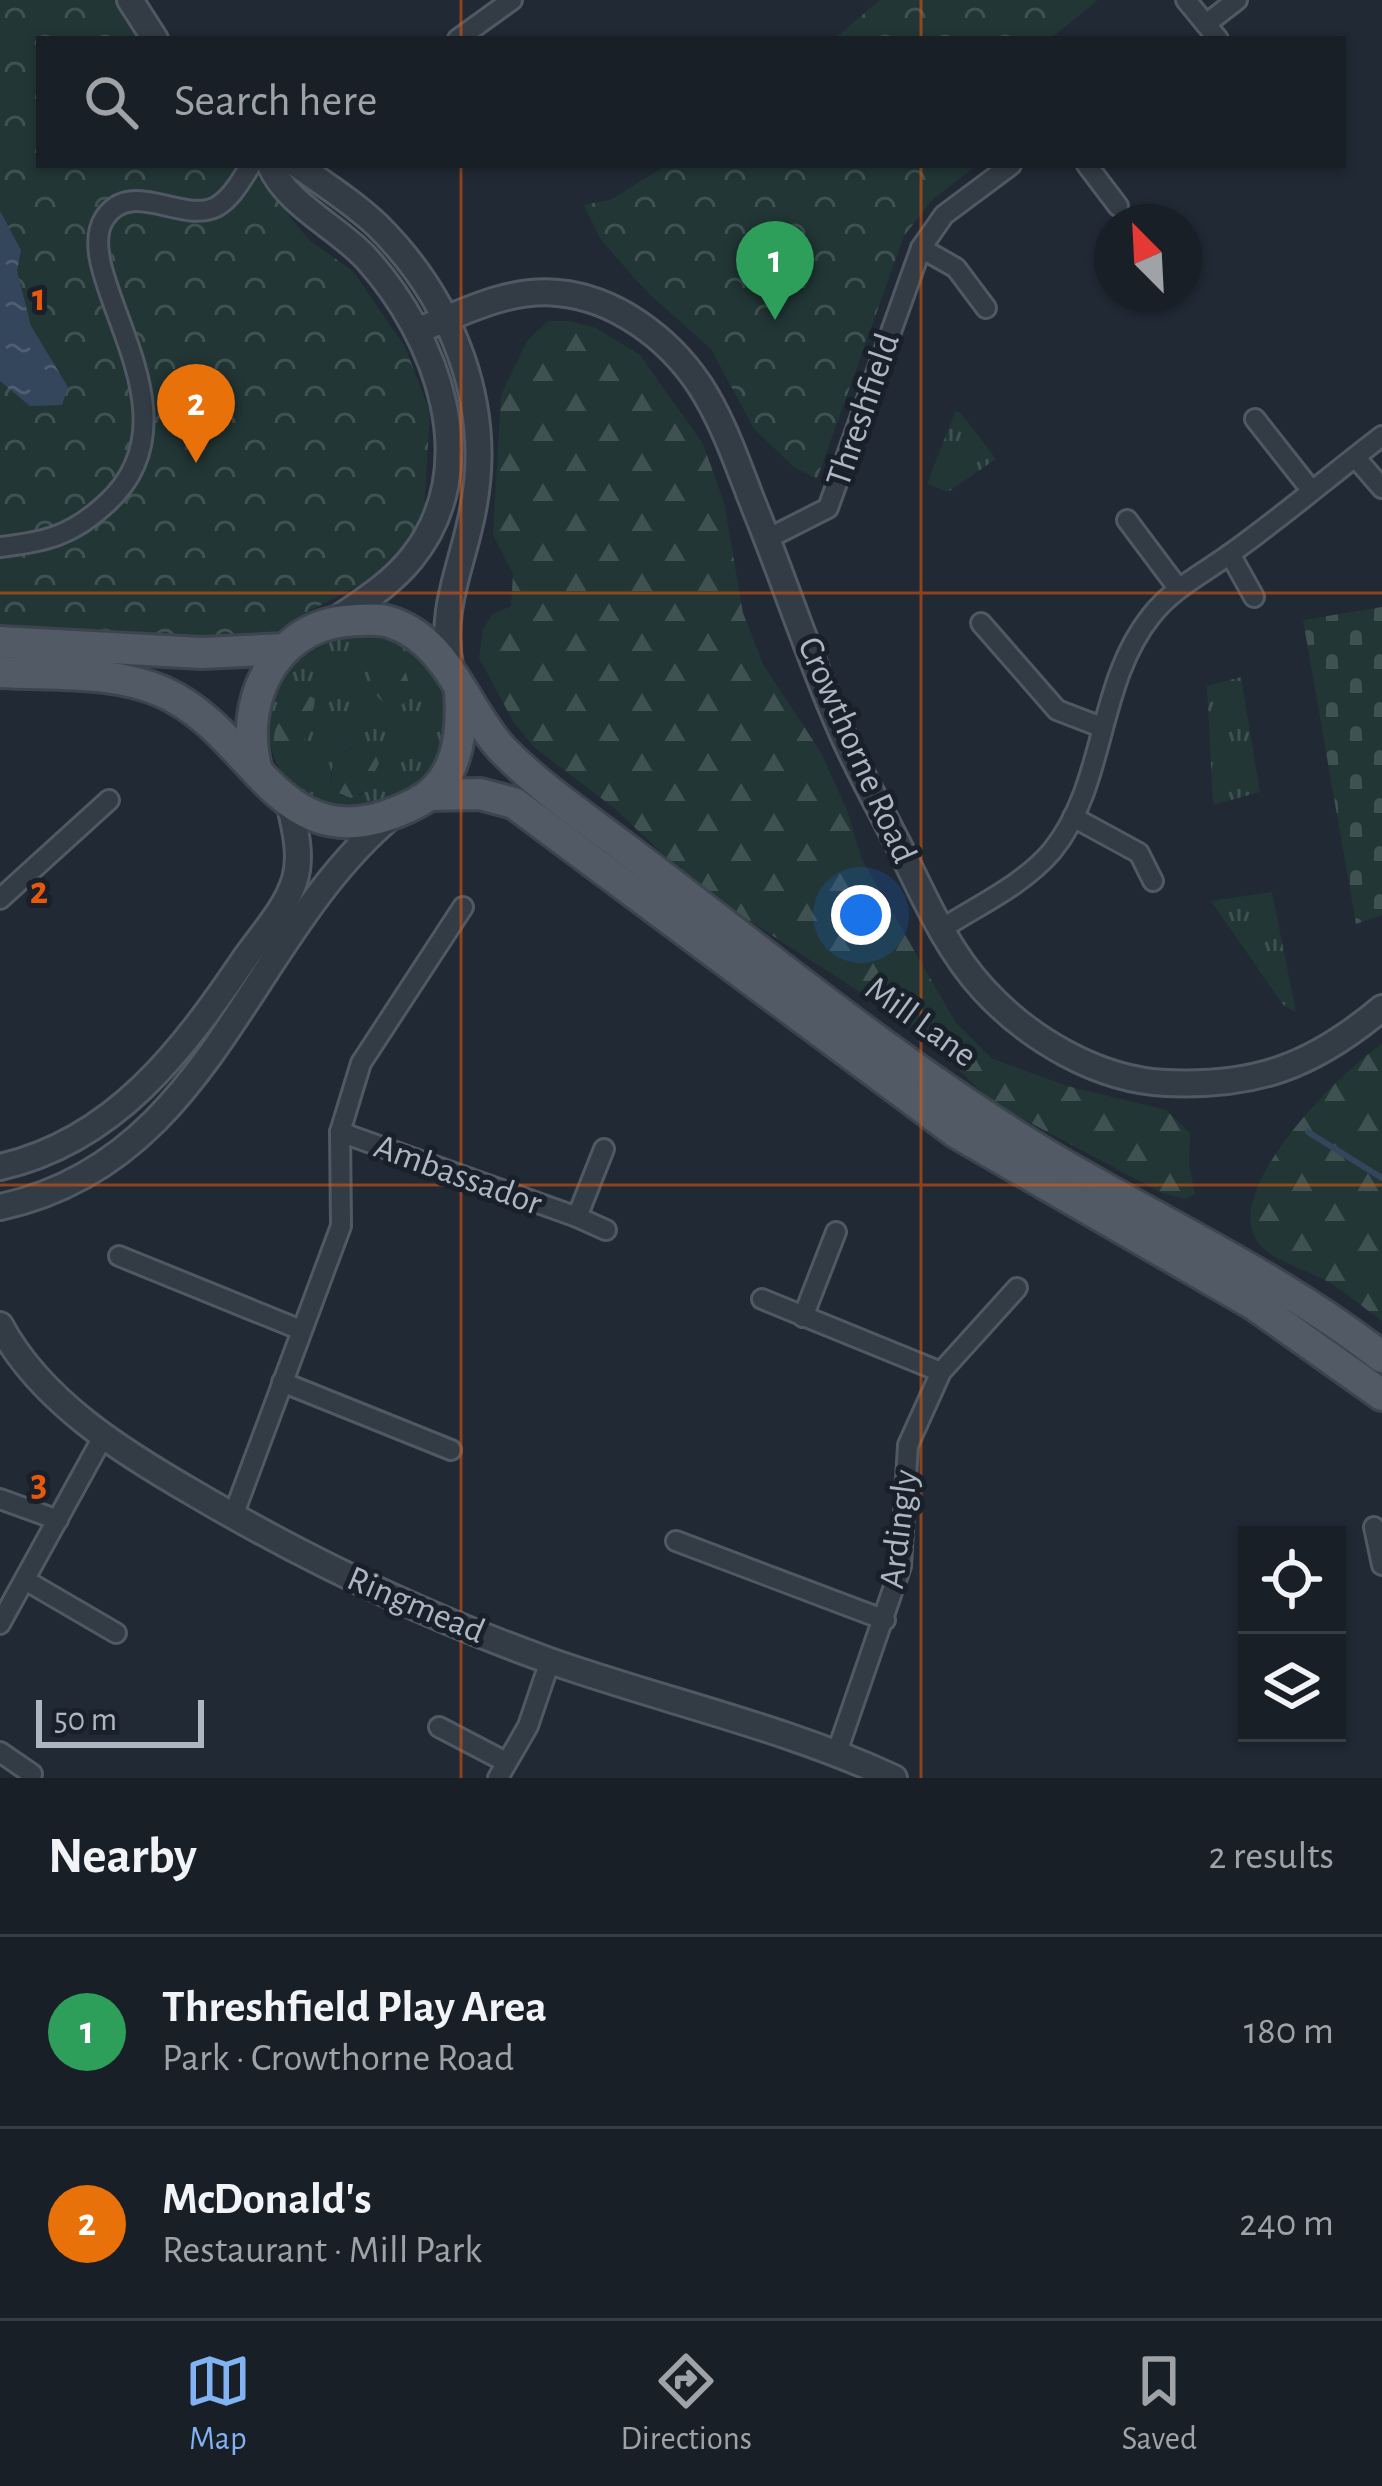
<!DOCTYPE html>
<meta charset="utf-8">
<style>
:root{--surface:#181f27;--page:#21272f;--text:#f1f3f6;--muted:#9fa2a7;--line:#363d44;--accent:#81b2f2}
body{margin:0;font-family:"Alegreya Sans",sans-serif;background:var(--page);color:var(--text)}
.controls{position:absolute;right:36px;bottom:36px;display:grid;overflow:hidden;border-radius:0px;box-shadow:0 3px 9px #0004}
.controls button{width:108px;height:108px;display:grid;place-items:center;padding:0;border:0;border-bottom:3px solid var(--line);background:var(--surface);color:var(--text);font:60px sans-serif}
.compass{position:absolute;left:1094px;top:204px;width:108px;height:108px;border-radius:50%;background:var(--surface);box-shadow:0 3px 9px #0004;rotate:336deg}
.scale{position:absolute;left:36px;bottom:30px;width:168px;box-sizing:border-box;padding-left:12px;border:6px solid #adb6c2;border-top:0;font-size:33px;line-height:42px;white-space:nowrap;color:#adb6c2;-webkit-text-stroke:9px #192029;paint-order:stroke}
.you{position:absolute;left:861px;top:915px;width:42px;height:42px;margin:-30px;border:9px solid #fff;border-radius:50%;background:#1a73e8;box-shadow:0 0 0 18px #1a73e833}
.badge{display:grid;place-items:center;width:78px;height:78px;border-radius:50%;background:var(--accent);color:#fff;font-size:39px;font-weight:700}
.pin{position:absolute;translate:-50% -99px;filter:drop-shadow(0 3px 6px #0008)}
.pin::after{content:'';position:absolute;top:63px;width:42px;height:36px;background:inherit;clip-path:polygon(0 0,100% 0,50% 100%)}
.list{margin:0;padding:0;list-style:none}
h2{display:flex;justify-content:space-between;align-items:center;height:156px;margin:0;padding:0 48px;font-size:51px}
h2 small{font-size:39px;font-weight:400;color:var(--muted)}
.list li{display:grid;grid-template-columns:78px 1fr auto;gap:36px;align-items:center;box-sizing:border-box;height:192px;padding:0 48px;border-top:3px solid var(--line)}
.list b{display:block;font-size:45px;white-space:nowrap}
.list p{margin:0;font-size:39px;white-space:nowrap;color:var(--muted)}
.list em{font-size:39px;font-style:normal;color:var(--muted)}
.icon{flex:none;width:66px;height:66px;fill:none;stroke:currentColor;stroke-width:2;stroke-linecap:round;stroke-linejoin:round}
.map{position:relative;flex:none;width:1382px;height:1778px;overflow:hidden}
.search{position:absolute;background:var(--surface);box-shadow:0 3px 9px #0004;left:36px;right:36px;top:36px;height:132px;display:flex;align-items:center;gap:30px;box-sizing:border-box;padding:0 42px;border-radius:0px;color:var(--muted);font-size:45px}
.sheet{height:540px;background:var(--surface)}
nav{display:flex;justify-content:space-around;align-items:center;box-sizing:border-box;height:168px;border-top:3px solid var(--line);background:var(--surface);font-size:33px;color:var(--muted)}
nav a{display:grid;justify-items:center;gap:6px}
nav .on{color:var(--accent)}
.map>svg:first-child{display:block}
.grass{fill:url(#grass-tufts);fill-rule:evenodd}
.forest{fill:url(#forest-firs)}
.cemetery{fill:url(#cemetery-stones)}
.park{fill:url(#park-crowns)}
.water{fill:url(#water-ripples)}
.lines{fill:none;stroke-linecap:round;stroke-linejoin:round}
.stream{stroke:#34465b;stroke-width:6}
.minor-casing{stroke:#505963;stroke-width:24}
.tertiary-casing{stroke:#505963;stroke-width:30}
.primary-casing{stroke:#3c444e;stroke-width:36}
.minor{stroke:#333b45;stroke-width:18}
.tertiary{stroke:#333b45;stroke-width:24}
.primary{stroke:#515a65;stroke-width:30}
.grid{fill:none;stroke:#e8590c;stroke-width:3;stroke-opacity:0.55}
.labels{text-anchor:middle;dominant-baseline:central;stroke-width:10;stroke-linejoin:round;paint-order:stroke}
.street-label{font-size:36px;fill:#adb6c2;stroke:#192029}
.grid-label{font-size:39px;text-anchor:middle;font-weight:bold;fill:#e8590c;stroke:#192029;stroke-width:10;stroke-linejoin:round;paint-order:stroke}
</style>
<div class="map">
<svg width="1382" height="1778" viewBox="0 0 1382 1778">
<defs>
<pattern id="grass-tufts" width="24" height="20" patternUnits="userSpaceOnUse" patternTransform="scale(3)"><rect width="24" height="20" fill="#223636"/><path d="M3 7l-1-3M5 7V3M7 7l1-3M15 17l-1-3M17 17v-4M19 17l1-3" fill="none" stroke="#3f5151"/></pattern>
<pattern id="forest-firs" width="22" height="20" patternUnits="userSpaceOnUse" patternTransform="scale(3)"><rect width="22" height="20" fill="#223636"/><path d="M5 1l3.5 6h-7zM16 11l3.5 6h-7z" fill="#3f5151"/></pattern>
<pattern id="cemetery-stones" width="16" height="16" patternUnits="userSpaceOnUse" patternTransform="scale(3)"><rect width="16" height="16" fill="#223636"/><path d="M2 7V4a2 2 0 0 1 4 0v3zM10 15v-3a2 2 0 0 1 4 0v3z" fill="#3f5151"/></pattern>
<pattern id="park-crowns" width="20" height="18" patternUnits="userSpaceOnUse" patternTransform="scale(3)"><rect width="20" height="18" fill="#223636"/><path d="M2 6a3 3 0 1 1 6 0M12 15a3 3 0 1 1 6 0" fill="none" stroke="#3f5151"/></pattern>
<pattern id="water-ripples" width="26" height="14" patternUnits="userSpaceOnUse" patternTransform="scale(3)"><rect width="26" height="14" fill="#34465b"/><path d="M2 4q2-2 4 0t4 0M15 11q2-2 4 0t4 0" fill="none" stroke="#4f5e71"/></pattern>
</defs>
<rect width="100%" height="100%" fill="#202934"/>
<g class="grass">
<polygon points="955,412 960,412 996,459 948,492 927,484"/>
<path d="M375,632C431,653 473,713 433,771C398,820 300,819 276,761C244,686 308,638 375,632ZM355,747L373,752L379,763L362,795L341,796L330,784C332,762 334,754 355,747Z"/>
<polygon points="1241,677 1260,792 1213,805 1207,686"/>
<polygon points="1272,892 1296,1012 1284,1006 1211,901"/>
</g>
<g class="forest">
<polygon points="548,321 569,321 596,328 640,355 703,444 724,502 743,613 764,666 820,751 847,810 862,860 956,1023 991,1058 1067,1086 1166,1110 1190,1133 1189,1164 1195,1194 1185,1199 1162,1193 993,1103 900,1013 871,999 723,904 679,869 614,808 535,748 514,723 479,658 483,629 493,614 511,606 513,574 493,535 501,395 527,341"/>
<path d="M384,651L402,658L412,696L398,708C370,702 369,679 370,655Z"/>
<path d="M306,694L315,699L314,706L296,767L291,771C259,751 276,707 306,694Z"/>
<polygon points="355,747 374,752 379,763 366,791 351,798 336,792 330,784 335,756"/>
<path d="M1382,1044V1321C1365,1309 1348,1294 1330,1283C1310,1271 1282,1264 1264,1249C1208,1200 1342,1070 1382,1044Z"/>
</g>
<polygon class="cemetery" points="1382,607 1382,915 1356,924 1303,620"/>
<g class="park">
<polygon points="0,0 114,0 145,39 39,39 39,165 248,165 309,240 353,271 405,347 430,412 424,513 406,547 378,576 303,614 260,642 0,625"/>
<polygon points="880,0 1098,0 1050,39 834,39"/>
<polygon points="667,165 977,165 932,200 904,236 817,479 794,467 754,429 711,349 647,292 601,240 584,205 612,199"/>
</g>
<polygon class="water" points="0,211 21,250 17,271 31,326 68,387 62,405 30,406 0,381"/>
<g class="lines">
<polyline class="stream" points="1308,1132 1382,1178"/>
<defs>
<g id="minor">
<polyline points="1186,0 1218,39"/>
<polyline points="1206,24 1237,0"/>
<polyline points="458,39 512,0"/>
<polyline points="1087,165 1118,206"/>
<polyline points="921,248 956,268 986,308"/>
<polyline points="1255,419 1311,490"/>
<polyline points="1355,457 1382,488"/>
<polyline points="1127,520 1178,588"/>
<polyline points="767,539 828,508 921,248 944,215 1011,165"/>
<path d="M0,547C46,542 73,535 107,503C206,412 69,276 104,219C130,177 182,224 216,207C232,198 241,180 251,165"/>
<polyline points="1230,554 1254,597"/>
<polyline points="981,623 1057,710 1101,727"/>
<polyline points="1073,817 1139,853 1153,881"/>
<polyline points="0,899 109,800"/>
<path d="M940,930C978,905 1022,886 1052,851C1107,783 1096,685 1151,616C1172,589 1202,574 1230,554C1282,517 1331,475 1382,436"/>
<polyline points="340,1132 577,1217 604,1149"/>
<polyline points="577,1217 606,1230"/>
<polyline points="119,1256 301,1330"/>
<polyline points="762,1299 941,1372"/>
<polyline points="803,1317 836,1232"/>
<polyline points="282,1382 451,1450"/>
<polyline points="0,1499 58,1520"/>
<polyline points="233,1516 341,1226 340,1132 361,1063 463,907"/>
<polyline points="1374,1527 1382,1565"/>
<polyline points="676,1541 885,1620"/>
<polyline points="25,1580 116,1633"/>
<polyline points="0,1624 104,1435"/>
<polyline points="439,1727 506,1762"/>
<polyline points="0,1752 32,1774"/>
<polyline points="837,1752 901,1566 908,1445 941,1372 1017,1288"/>
<polyline points="498,1778 528,1726 550,1661"/>
</g>
<g id="tertiary">
<polyline points="130,0 155,39"/>
<path d="M270,165C287,205 338,227 367,259C437,337 486,467 411,559C390,585 360,603 333,622"/>
<path d="M297,165C324,184 354,203 378,226C452,300 494,404 473,510C462,569 438,609 451,671"/>
<path d="M419,330C464,312 509,288 558,293C615,298 668,338 699,384C725,423 740,472 758,516C786,586 810,659 840,728C858,770 881,810 901,850C925,899 947,950 984,990C1029,1039 1098,1080 1166,1083C1256,1087 1313,1066 1382,1008"/>
<path d="M0,1167C115,1141 183,1050 246,957C263,933 287,907 295,879C302,855 295,829 290,806"/>
<path d="M0,1207C212,1162 247,935 394,814"/>
<path d="M0,1325C41,1402 124,1453 197,1495C309,1561 427,1617 550,1661C664,1701 784,1727 894,1778"/>
</g>
<g id="primary">
<polyline points="0,642 202,653 285,649"/>
<path d="M0,672C52,675 114,670 163,692C260,735 281,873 416,803C458,782 463,734 460,692"/>
<path d="M257,771C238,705 272,629 345,621C360,620 376,618 390,622C449,641 464,708 502,749C538,786 581,815 622,846C759,949 893,1061 1040,1151C1154,1220 1277,1275 1382,1357"/>
<polyline points="430,795 480,794 514,803 957,1133 1255,1305 1382,1395"/>
</g>
</defs>
<use href="#minor" class="minor-casing"/>
<use href="#tertiary" class="tertiary-casing"/>
<use href="#primary" class="primary-casing"/>
<use href="#minor" class="minor"/>
<use href="#tertiary" class="tertiary"/>
<use href="#primary" class="primary"/>
</g>
<path class="grid" d="M461,0V39M921,0V39M461,165V1778M921,165V1778M0,593H1382M0,1185H1382"/>
<g class="labels">
<g class="street-label">
<text transform="translate(863 410) rotate(-71)">Threshfield</text>
<text transform="translate(857 750) rotate(66)">Crowthorne Road</text>
<text transform="translate(921 1022) rotate(36)">Mill Lane</text>
<text transform="translate(458 1175) rotate(20)">Ambassador</text>
<text transform="translate(899 1529) rotate(-83)">Ardingly</text>
<text transform="translate(416 1605) rotate(23)">Ringmead</text>
</g>
</g>
<g class="grid-label">
<text x="39" y="310">1</text>
<text x="39" y="903">2</text>
<text x="39" y="1495">3</text>
</g>
</svg>
<div class="controls">
<button><svg class="icon" aria-label="locate" viewBox="0 0 24 24"><circle cx="12" cy="12" r="6"/><path d="M12 2v4M12 18v4M2 12h4M18 12h4"/></svg></button>
<button><svg class="icon" aria-label="layers" viewBox="0 0 24 24"><path d="M12 4l9 5-9 5-9-5zM3 14l9 5 9-5"/></svg></button>
</div>
<svg class="compass" viewBox="-18 -18 36 36"><path d="M0-13l5 13h-10z" fill="#e53935"/><path d="M0 13l5-13h-10z" fill="#9fa2a7"/></svg>
<div class="scale">50 m</div>
<div class="you"></div>
<div class="pin badge" style="left:775px;top:320px;background:#2e9e5b">1</div>
<div class="pin badge" style="left:196px;top:463px;background:#e8710a">2</div>
<div class="search"><svg class="icon" aria-label="search" viewBox="0 0 24 24"><circle cx="10" cy="10" r="6"/><path d="M15 15l6 6"/></svg>Search here</div>
</div>
<section class="sheet">
<h2>Nearby<small>2 results</small></h2>
<ul class="list">
<li><span class="badge" style="background:#2e9e5b">1</span><div><b>Threshfield Play Area</b><p>Park · Crowthorne Road</p></div><em>180 m</em></li>
<li><span class="badge" style="background:#e8710a">2</span><div><b>McDonald's</b><p>Restaurant · Mill Park</p></div><em>240 m</em></li>
</ul>
</section>
<nav>
<a class="on"><svg class="icon" aria-label="map" viewBox="0 0 24 24"><path d="M3 6l6-2 6 2 6-2v14l-6 2-6-2-6 2zM9 4v14M15 6v14"/></svg>Map</a>
<a><svg class="icon" aria-label="directions" viewBox="0 0 24 24"><path d="M12 3l9 9-9 9-9-9zM9 14v-3h6M13 9l2 2-2 2"/></svg>Directions</a>
<a><svg class="icon" aria-label="saved" viewBox="0 0 24 24"><path d="M7 4h10v16l-5-4-5 4z"/></svg>Saved</a>
</nav>
